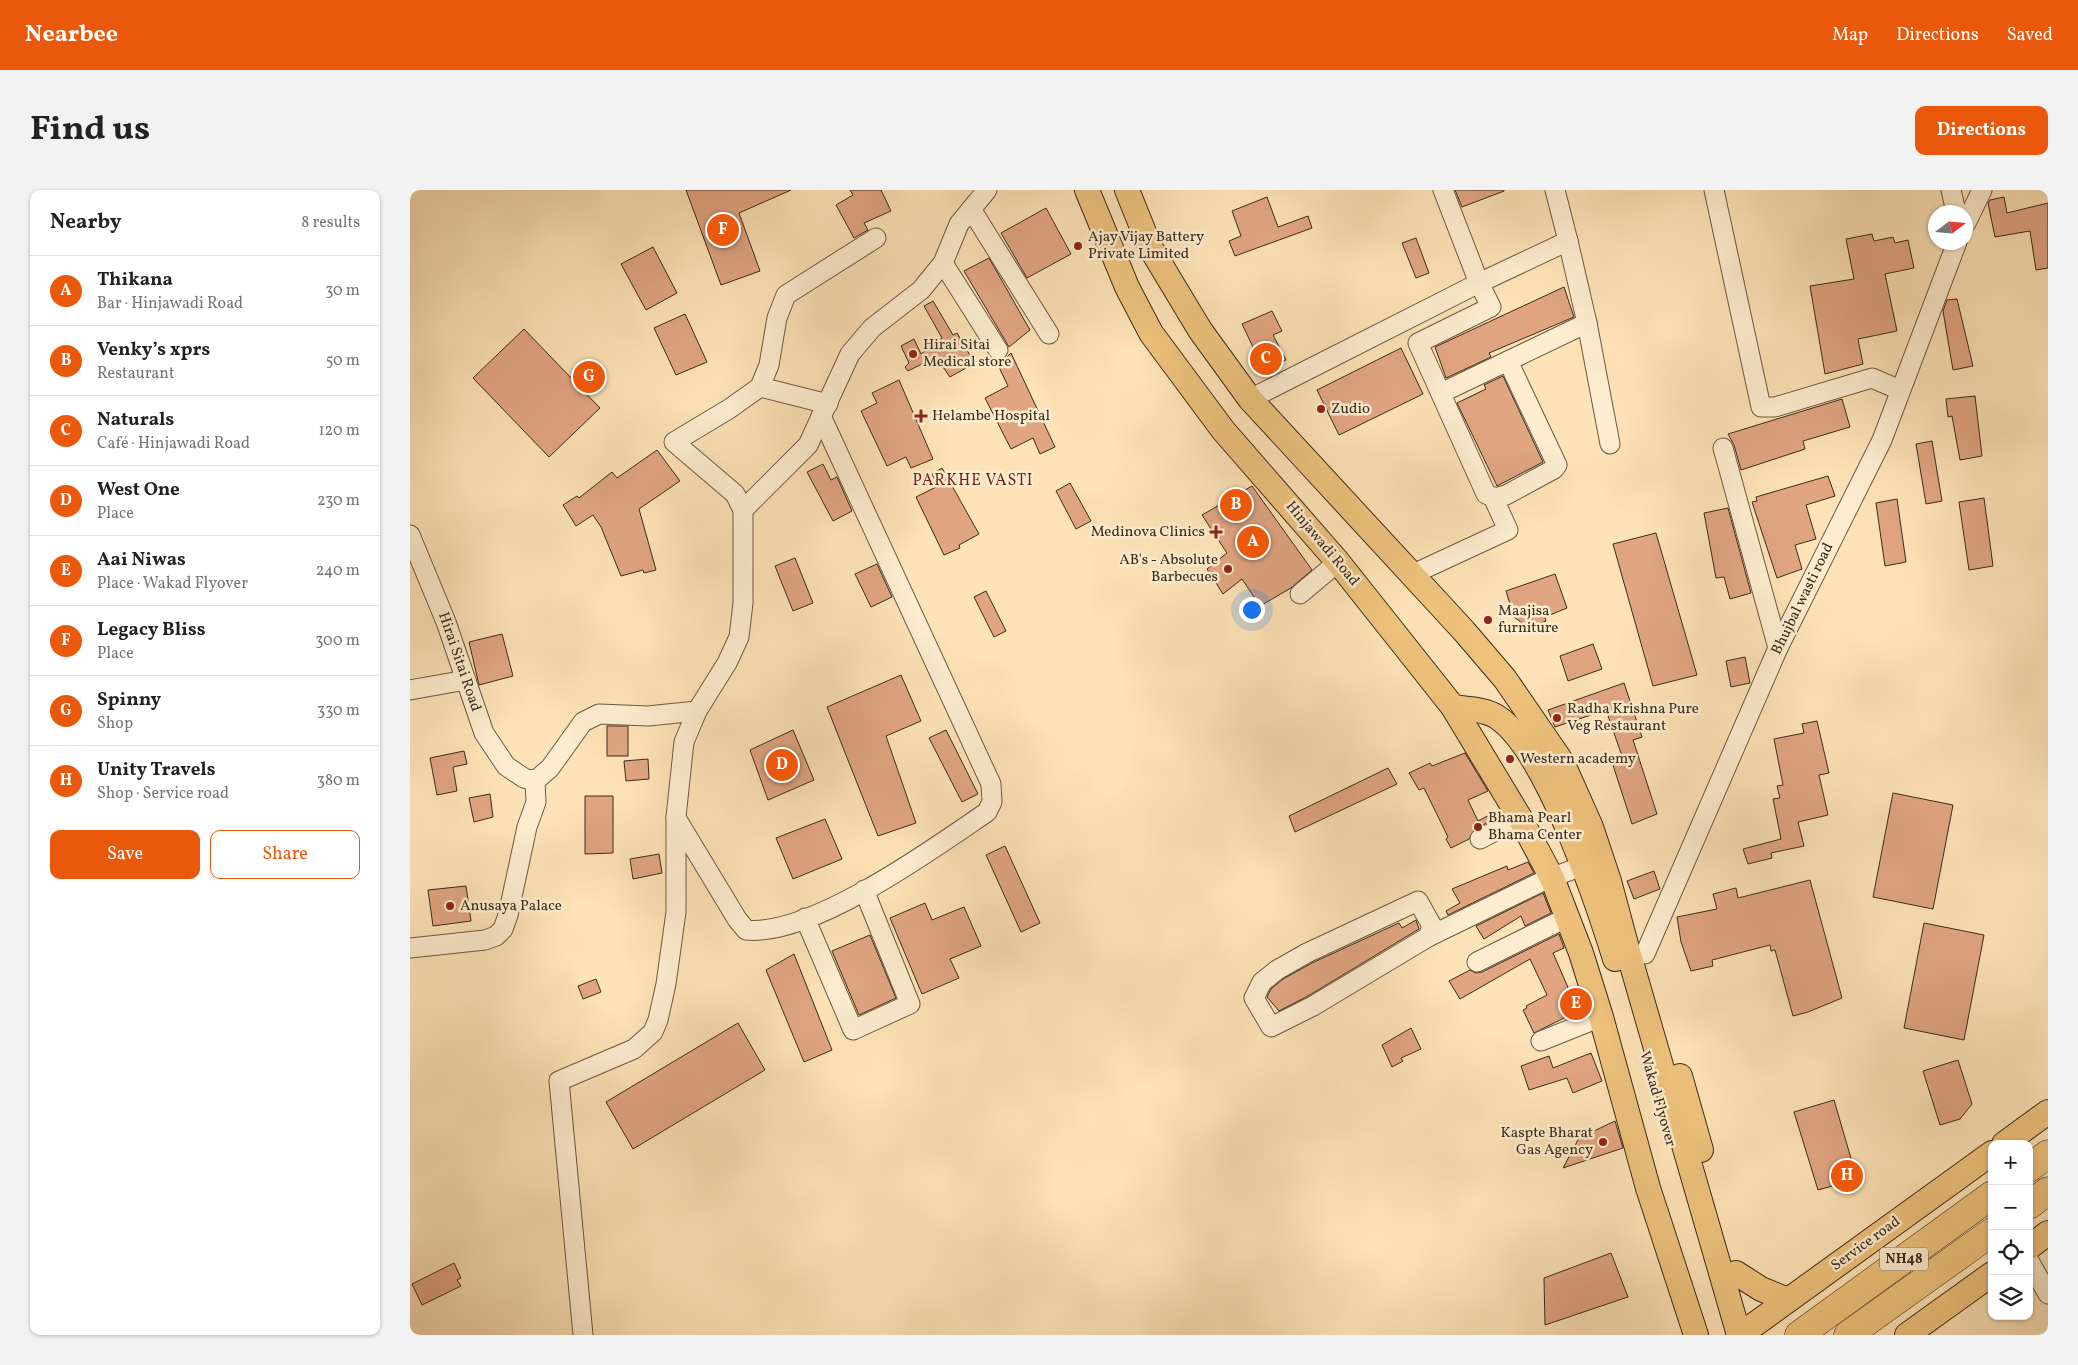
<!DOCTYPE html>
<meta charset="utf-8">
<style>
:root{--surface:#fff;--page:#f2f2f2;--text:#222;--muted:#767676;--line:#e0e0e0;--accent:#ea580c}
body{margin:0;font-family:Vollkorn,serif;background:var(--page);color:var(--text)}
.controls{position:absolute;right:15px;bottom:15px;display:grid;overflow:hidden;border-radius:10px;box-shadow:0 1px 4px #0004}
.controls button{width:45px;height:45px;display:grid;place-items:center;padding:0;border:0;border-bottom:1px solid var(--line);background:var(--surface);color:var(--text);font:25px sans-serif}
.compass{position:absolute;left:1518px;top:15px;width:45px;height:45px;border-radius:50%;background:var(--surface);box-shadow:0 1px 4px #0004;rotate:74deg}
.you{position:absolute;left:841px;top:419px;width:18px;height:18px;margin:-12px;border:4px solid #fff;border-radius:50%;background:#1a73e8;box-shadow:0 0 0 8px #1a73e833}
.badge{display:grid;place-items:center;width:32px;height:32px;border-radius:50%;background:var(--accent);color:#fff;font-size:16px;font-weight:700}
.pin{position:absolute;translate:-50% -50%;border:2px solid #fff;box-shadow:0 1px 5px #0006}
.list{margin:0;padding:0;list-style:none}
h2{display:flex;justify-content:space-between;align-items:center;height:65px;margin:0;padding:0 20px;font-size:21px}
h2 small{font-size:16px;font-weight:400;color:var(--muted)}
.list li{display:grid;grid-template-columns:32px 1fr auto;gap:15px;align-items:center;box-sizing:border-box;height:70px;padding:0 20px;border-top:1px solid var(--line)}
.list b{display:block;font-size:19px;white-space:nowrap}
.list p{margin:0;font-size:16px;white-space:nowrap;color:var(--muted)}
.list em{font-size:16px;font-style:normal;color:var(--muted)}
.actions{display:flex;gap:10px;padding:15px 20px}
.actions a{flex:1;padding:11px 0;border:1px solid var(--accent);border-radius:10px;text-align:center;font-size:18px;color:var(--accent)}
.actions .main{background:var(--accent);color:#fff}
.icon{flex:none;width:28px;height:28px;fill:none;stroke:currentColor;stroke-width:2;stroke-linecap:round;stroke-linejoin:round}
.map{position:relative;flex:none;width:1638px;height:1145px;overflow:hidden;border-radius:10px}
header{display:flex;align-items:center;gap:30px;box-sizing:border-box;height:70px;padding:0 25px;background:var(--accent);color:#fff}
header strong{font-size:24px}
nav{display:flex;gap:28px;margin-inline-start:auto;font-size:18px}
.intro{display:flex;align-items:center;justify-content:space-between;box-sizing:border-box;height:120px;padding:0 30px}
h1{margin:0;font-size:35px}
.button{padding:12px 22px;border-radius:10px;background:var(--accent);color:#fff;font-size:18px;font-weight:700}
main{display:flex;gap:30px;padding:0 30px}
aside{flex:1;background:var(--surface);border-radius:10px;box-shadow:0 1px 4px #0004}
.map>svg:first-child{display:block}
.building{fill:#e1a582;stroke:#3b2b1a}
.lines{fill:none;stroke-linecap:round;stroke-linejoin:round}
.minor-casing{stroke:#6c5941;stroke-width:21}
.major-casing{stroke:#3b2b1a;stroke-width:26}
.highway-casing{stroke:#3b2b1a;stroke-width:29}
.minor{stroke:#feedd0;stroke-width:19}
.major{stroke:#eec27c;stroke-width:24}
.highway{stroke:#eec27c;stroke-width:28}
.poi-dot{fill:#8f2418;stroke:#feedd0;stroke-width:2}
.labels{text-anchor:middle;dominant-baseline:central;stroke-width:5;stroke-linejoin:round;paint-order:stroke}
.shield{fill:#feedd0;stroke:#766551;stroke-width:1}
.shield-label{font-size:14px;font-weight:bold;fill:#3b2b1a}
.poi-label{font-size:15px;fill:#3b2b1a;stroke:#feedd0;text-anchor:start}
.street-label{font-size:15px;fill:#3b2b1a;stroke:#feedd0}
.neighbourhood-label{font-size:16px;letter-spacing:1px;fill:#7a1f14;stroke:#feedd0}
</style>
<header>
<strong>Nearbee</strong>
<nav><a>Map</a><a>Directions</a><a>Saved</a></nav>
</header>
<div class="intro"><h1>Find us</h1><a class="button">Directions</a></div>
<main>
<aside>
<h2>Nearby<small>8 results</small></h2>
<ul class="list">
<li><span class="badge">A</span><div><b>Thikana</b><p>Bar · Hinjawadi Road</p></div><em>30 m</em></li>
<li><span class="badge">B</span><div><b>Venky’s xprs</b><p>Restaurant</p></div><em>50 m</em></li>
<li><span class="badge">C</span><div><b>Naturals</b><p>Café · Hinjawadi Road</p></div><em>120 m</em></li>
<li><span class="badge">D</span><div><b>West One</b><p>Place</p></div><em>230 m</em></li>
<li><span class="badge">E</span><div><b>Aai Niwas</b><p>Place · Wakad Flyover</p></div><em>240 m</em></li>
<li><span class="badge">F</span><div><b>Legacy Bliss</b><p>Place</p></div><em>300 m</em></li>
<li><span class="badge">G</span><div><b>Spinny</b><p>Shop</p></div><em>330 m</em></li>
<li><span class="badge">H</span><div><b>Unity Travels</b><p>Shop · Service road</p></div><em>380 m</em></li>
</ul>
<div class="actions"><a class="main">Save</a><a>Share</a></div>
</aside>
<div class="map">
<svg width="1638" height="1145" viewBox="0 0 1638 1145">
<rect width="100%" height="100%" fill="#fde3b7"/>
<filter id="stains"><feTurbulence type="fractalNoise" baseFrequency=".004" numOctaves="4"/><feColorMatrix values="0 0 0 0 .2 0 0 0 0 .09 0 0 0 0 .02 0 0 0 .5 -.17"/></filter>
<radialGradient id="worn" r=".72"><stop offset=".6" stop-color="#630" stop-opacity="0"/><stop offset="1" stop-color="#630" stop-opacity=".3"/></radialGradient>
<g class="building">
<polygon points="276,0 381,0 329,23 350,81 311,95"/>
<polygon points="440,0 471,0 481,21 454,33 458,40 444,48 426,15 443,5"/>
<polygon points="1045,0 1094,0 1094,1 1052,17"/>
<polygon points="857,7 868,37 898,26 902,38 825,66 819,51 831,46 822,21"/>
<polygon points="1594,7 1597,23 1638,13 1638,78 1626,80 1620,41 1585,47 1578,13 1580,10"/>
<polygon points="636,18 661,64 617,88 591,43"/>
<polygon points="1462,44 1464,51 1483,47 1485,53 1498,50 1504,78 1475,84 1487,141 1448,149 1453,174 1415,184 1400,96 1444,89 1436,49"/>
<polygon points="1006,48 1019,83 1006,88 992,53"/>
<polygon points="243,57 267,103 236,120 211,74"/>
<polygon points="579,68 620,140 599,157 554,81"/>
<polygon points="1154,97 1164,127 1079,163 1081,167 1036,188 1025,157"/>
<polygon points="1547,109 1563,176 1543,180 1533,121 1537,110"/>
<polygon points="523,111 543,145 547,143 561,167 553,172 556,178 540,187 526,167 498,181 495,177 499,173 491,156 504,149 511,164 532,148 514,116"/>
<polygon points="862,121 872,141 863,145 876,170 854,180 832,134"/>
<polygon points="275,124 297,172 266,185 244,138"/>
<polygon points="114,139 190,218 139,267 63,188"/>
<polygon points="991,158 1013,204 929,245 907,200"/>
<polygon points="601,163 645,257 630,264 623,248 601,259 575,208 598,196 586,171 594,170"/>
<polygon points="1093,186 1133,272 1087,296 1047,213 1076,199 1074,195"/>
<polygon points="489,190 523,269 501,278 496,267 477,276 451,221 467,213 462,203"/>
<polygon points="1565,206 1572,266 1550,270 1542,226 1538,227 1536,209"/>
<polygon points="1432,209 1440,237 1393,251 1395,259 1331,280 1324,255 1318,244"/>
<polygon points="1522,251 1532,311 1516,314 1506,254"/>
<polygon points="247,260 270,291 229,319 246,380 234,383 233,380 211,386 191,337 183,325 166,336 153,315 167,306 169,308 202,282 207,288"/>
<polygon points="413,274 421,290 427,287 442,321 423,331 397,282"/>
<polygon points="532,278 569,344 549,355 550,358 534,365 506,307 528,296 522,284"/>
<polygon points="1418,286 1425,306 1396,315 1406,349 1385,355 1392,379 1367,388 1342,312 1347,311 1346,307"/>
<polygon points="660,293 681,331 666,339 646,301"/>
<polygon points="842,296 902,380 881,398 850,416 832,389 813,404 797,379 817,363 792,325"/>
<polygon points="1574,308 1583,376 1559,380 1549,312"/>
<polygon points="1487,309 1496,372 1475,376 1466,313"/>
<polygon points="1318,318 1341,403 1320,409 1314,387 1306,388 1294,323"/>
<polygon points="1246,343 1287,485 1243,496 1203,354"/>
<polygon points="385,368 403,413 383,421 365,376"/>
<polygon points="467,374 482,407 461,417 445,384"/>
<polygon points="1145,384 1157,418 1135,427 1136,431 1119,438 1104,427 1096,401"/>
<polygon points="576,401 596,441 584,447 564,407"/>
<polygon points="92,444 103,486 69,495 59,452"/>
<polygon points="1183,454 1192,479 1158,491 1150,466"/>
<polygon points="1335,467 1340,493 1321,497 1316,471"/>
<polygon points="491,485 511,531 476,546 506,633 468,646 417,517"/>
<polygon points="1214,493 1232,547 1223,550 1247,624 1222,634 1202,572 1213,569 1196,520 1145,537 1138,520"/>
<polygon points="1407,531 1419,583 1409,585 1418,625 1388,632 1394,656 1361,663 1362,668 1338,674 1333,659 1371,649 1363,609 1370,608 1367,596 1373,595 1364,549 1394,543 1392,534"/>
<rect x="197" y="536" width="21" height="30"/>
<polygon points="383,540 404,590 358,610 340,560"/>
<polygon points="536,540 568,604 552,612 519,548"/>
<polygon points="54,561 57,574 43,577 47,601 27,605 20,568"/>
<polygon points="1055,563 1078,601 1058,610 1068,631 1089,620 1092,625 1065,639 1059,649 1041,658 1036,649 1038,647 1014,598 1009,600 999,583 1020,573 1022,576"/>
<polygon points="238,569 239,589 216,591 214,571"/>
<polygon points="978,578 987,594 885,642 879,626"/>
<polygon points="1483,603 1543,615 1523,719 1463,707"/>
<polygon points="80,604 83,627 64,632 59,608"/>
<polygon points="175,606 203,606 203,663 175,664"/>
<polygon points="415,629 432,669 383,689 366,648"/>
<polygon points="595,656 630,733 611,742 576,665"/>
<polygon points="249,664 252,683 223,689 220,669"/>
<polygon points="1118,672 1124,683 1038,725 1036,721 1050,713 1042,699 1097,676 1098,680"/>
<polygon points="1244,681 1250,699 1224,709 1217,691"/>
<polygon points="1400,690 1432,808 1398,822 1383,826 1365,760 1361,761 1360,755 1302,770 1303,776 1281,781 1271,752 1267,727 1307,719 1303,704 1326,698 1328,708"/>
<polygon points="56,696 61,731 23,736 18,700"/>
<polygon points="1133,703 1141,723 1115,736 1111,726 1074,749 1066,736"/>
<polygon points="515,713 522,730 554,717 571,756 540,769 549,788 512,804 480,728"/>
<polygon points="1006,730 1009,739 898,806 869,821 857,807 861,799 873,789 902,773 989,733 992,738"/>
<polygon points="1514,733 1574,745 1554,850 1494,838"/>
<polygon points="1149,744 1154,758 1143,763 1160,802 1168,799 1175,821 1156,827 1124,843 1113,820 1117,818 1116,816 1137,805 1120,769 1050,809 1039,791 1060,780 1066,783 1072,782"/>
<polygon points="460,745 486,808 449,825 422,761"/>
<polygon points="384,764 422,860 394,872 356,780"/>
<polygon points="186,789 191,802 173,809 168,796"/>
<polygon points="328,833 355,880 223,959 196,912"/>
<polygon points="1001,838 1011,859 991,868 993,871 982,877 972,855"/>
<polygon points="1181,863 1192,891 1163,903 1157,888 1119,900 1111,876 1139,866 1143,878"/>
<polygon points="1548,870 1562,914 1550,929 1530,935 1513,881"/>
<polygon points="1424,910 1447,989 1408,1000 1384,922"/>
<polygon points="1205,931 1213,958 1153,978 1169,948"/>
<polygon points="1201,1063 1218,1107 1135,1135 1134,1088"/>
<polygon points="44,1073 51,1088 47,1090 51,1096 12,1115 2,1094"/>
</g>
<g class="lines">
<defs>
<g id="minor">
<polyline points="1033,0 1069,93 1081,117 1008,153 1076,304 1085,308 1096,305 1144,279 1147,275 1098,171"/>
<polyline points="1304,0 1351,217 1365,217 1462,188 1490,200"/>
<polyline points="1541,0 1546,22"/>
<polyline points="561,19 639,144"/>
<polyline points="1556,33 1572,0"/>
<polyline points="1158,51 1177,133 1200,254"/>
<polyline points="533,73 588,160"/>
<polyline points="350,197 418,214"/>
<polyline points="1031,203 1177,133"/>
<polyline points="840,209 1069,93 1158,51 1145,0"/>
<polyline points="1313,258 1368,458"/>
<polyline points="333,320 325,304 264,252 319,219 350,197 359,175 367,128 376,105 466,48"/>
<polyline points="0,345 36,432 74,543 96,576 114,588 125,591 140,578 173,532 189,524 238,526 287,521"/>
<polyline points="1001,385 1098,340 1083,307"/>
<polyline points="890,404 928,372"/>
<polyline points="0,500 56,490"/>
<path d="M266,628L327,729L336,740C401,747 523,659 577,622L582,612L581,594L411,226"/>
<polyline points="1070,649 1110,628"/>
<polygon points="1008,711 1022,736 1018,747 903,816 861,837 844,808 852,792 867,780 897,763"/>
<polyline points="395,728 443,840 500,814 454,700"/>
<polyline points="1018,747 1133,691 1172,676"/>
<polyline points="0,758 75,750 86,746 93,739 98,725 117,637 126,612 125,591"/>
<polyline points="1235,764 1368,458 1472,250 1547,52"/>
<polyline points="1067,772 1158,727"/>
<polyline points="1131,851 1191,827"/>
<polyline points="1619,1071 1638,1104"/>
<polyline points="173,1145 149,891 224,859 243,842 248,830 256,794 266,722 266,627 274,552 287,521 317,473 329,447 333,413 333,320 398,255 440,164 462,138 511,100 533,73 549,34 577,0"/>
</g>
<g id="major">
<polyline points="677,0 717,97 741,143 813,240 928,372 1043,517 1110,628 1142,688 1171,763 1191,827 1238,998 1286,1145"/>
<polyline points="717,0 740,57 790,140 840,209 1054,441 1095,489 1152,572 1181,637 1199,691 1217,758 1329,1145"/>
<path d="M1043,517C1057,519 1075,519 1087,527C1136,559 1187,711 1205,769"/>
<polyline points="1270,886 1291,960"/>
<polyline points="1594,954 1638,922"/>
<polyline points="1619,1057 1638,1043"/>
<polyline points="1326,1083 1351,1099 1378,1110"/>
<polyline points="1330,1145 1582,963"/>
<polyline points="1497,1145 1582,1084"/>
</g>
<g id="highway">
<polyline points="1619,978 1638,964"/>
<polyline points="1619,1015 1638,1001"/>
<polyline points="1389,1145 1582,1005"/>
<polyline points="1438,1145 1582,1042"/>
</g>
</defs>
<use href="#minor" class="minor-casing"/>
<use href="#major" class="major-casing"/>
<use href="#highway" class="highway-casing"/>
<use href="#minor" class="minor"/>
<use href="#major" class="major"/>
<use href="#highway" class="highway"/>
</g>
<g class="poi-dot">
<circle cx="668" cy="56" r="5"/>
<circle cx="503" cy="164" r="5"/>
<circle cx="911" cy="219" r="5"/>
<path d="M508.5 218.5h5v5h5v5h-5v5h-5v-5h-5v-5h5z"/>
<path d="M803.5 334.5h5v5h5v5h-5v5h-5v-5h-5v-5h5z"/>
<circle cx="818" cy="379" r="5"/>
<circle cx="1078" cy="430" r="5"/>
<circle cx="1147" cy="528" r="5"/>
<circle cx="1100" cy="569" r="5"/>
<circle cx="1068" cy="637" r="5"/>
<circle cx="40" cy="716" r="5"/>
<circle cx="1193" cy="952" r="5"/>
</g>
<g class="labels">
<rect class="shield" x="1470" y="1057.5" width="48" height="23" rx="4"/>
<g class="shield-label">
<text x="1494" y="1069">NH48</text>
</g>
<g class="poi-label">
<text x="678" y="47">Ajay Vijay Battery<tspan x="678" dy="17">Private Limited</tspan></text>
<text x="513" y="155">Hirai Sitai<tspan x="513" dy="17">Medical store</tspan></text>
<text x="921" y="219">Zudio</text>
<text x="522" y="226">Helambe Hospital</text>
<text x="795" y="342" text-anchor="end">Medinova Clinics</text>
<text x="808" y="370" text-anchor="end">AB's - Absolute<tspan x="808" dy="17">Barbecues</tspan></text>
<text x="1088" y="421">Maajisa<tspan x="1088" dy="17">furniture</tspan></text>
<text x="1157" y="519">Radha Krishna Pure<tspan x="1157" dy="17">Veg Restaurant</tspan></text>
<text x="1110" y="569">Western academy</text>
<text x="1078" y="628">Bhama Pearl<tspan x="1078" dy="17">Bhama Center</tspan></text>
<text x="50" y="716">Anusaya Palace</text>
<text x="1183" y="943" text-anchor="end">Kaspte Bharat<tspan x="1183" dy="17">Gas Agency</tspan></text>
</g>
<g class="street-label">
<text transform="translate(912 354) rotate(50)">Hinjawadi Road</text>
<text transform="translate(1393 409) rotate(-64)">Bhujbal wasti road</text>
<text transform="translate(49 472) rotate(71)">Hirai Sitai Road</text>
<text transform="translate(1247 909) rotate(74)">Wakad Flyover</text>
<text transform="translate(1456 1054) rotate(-36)">Service road</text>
</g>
<g class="neighbourhood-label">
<text x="563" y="291">PARKHE VASTI</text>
</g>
</g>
<rect width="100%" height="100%" filter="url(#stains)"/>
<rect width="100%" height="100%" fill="url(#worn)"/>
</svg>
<div class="controls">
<button>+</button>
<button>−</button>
<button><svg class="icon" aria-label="locate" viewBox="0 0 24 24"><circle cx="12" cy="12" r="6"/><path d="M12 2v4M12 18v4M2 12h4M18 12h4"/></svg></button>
<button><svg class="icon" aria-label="layers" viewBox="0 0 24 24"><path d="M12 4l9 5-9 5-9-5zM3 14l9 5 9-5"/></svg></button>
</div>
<svg class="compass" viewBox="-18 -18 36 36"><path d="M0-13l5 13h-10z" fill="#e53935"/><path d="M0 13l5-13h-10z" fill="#767676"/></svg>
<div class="you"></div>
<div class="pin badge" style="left:843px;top:352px">A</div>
<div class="pin badge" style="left:826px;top:315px">B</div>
<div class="pin badge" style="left:856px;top:169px">C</div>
<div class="pin badge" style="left:372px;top:575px">D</div>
<div class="pin badge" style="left:1166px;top:814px">E</div>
<div class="pin badge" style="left:313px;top:40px">F</div>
<div class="pin badge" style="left:179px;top:187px">G</div>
<div class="pin badge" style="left:1437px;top:986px">H</div>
</div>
</main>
